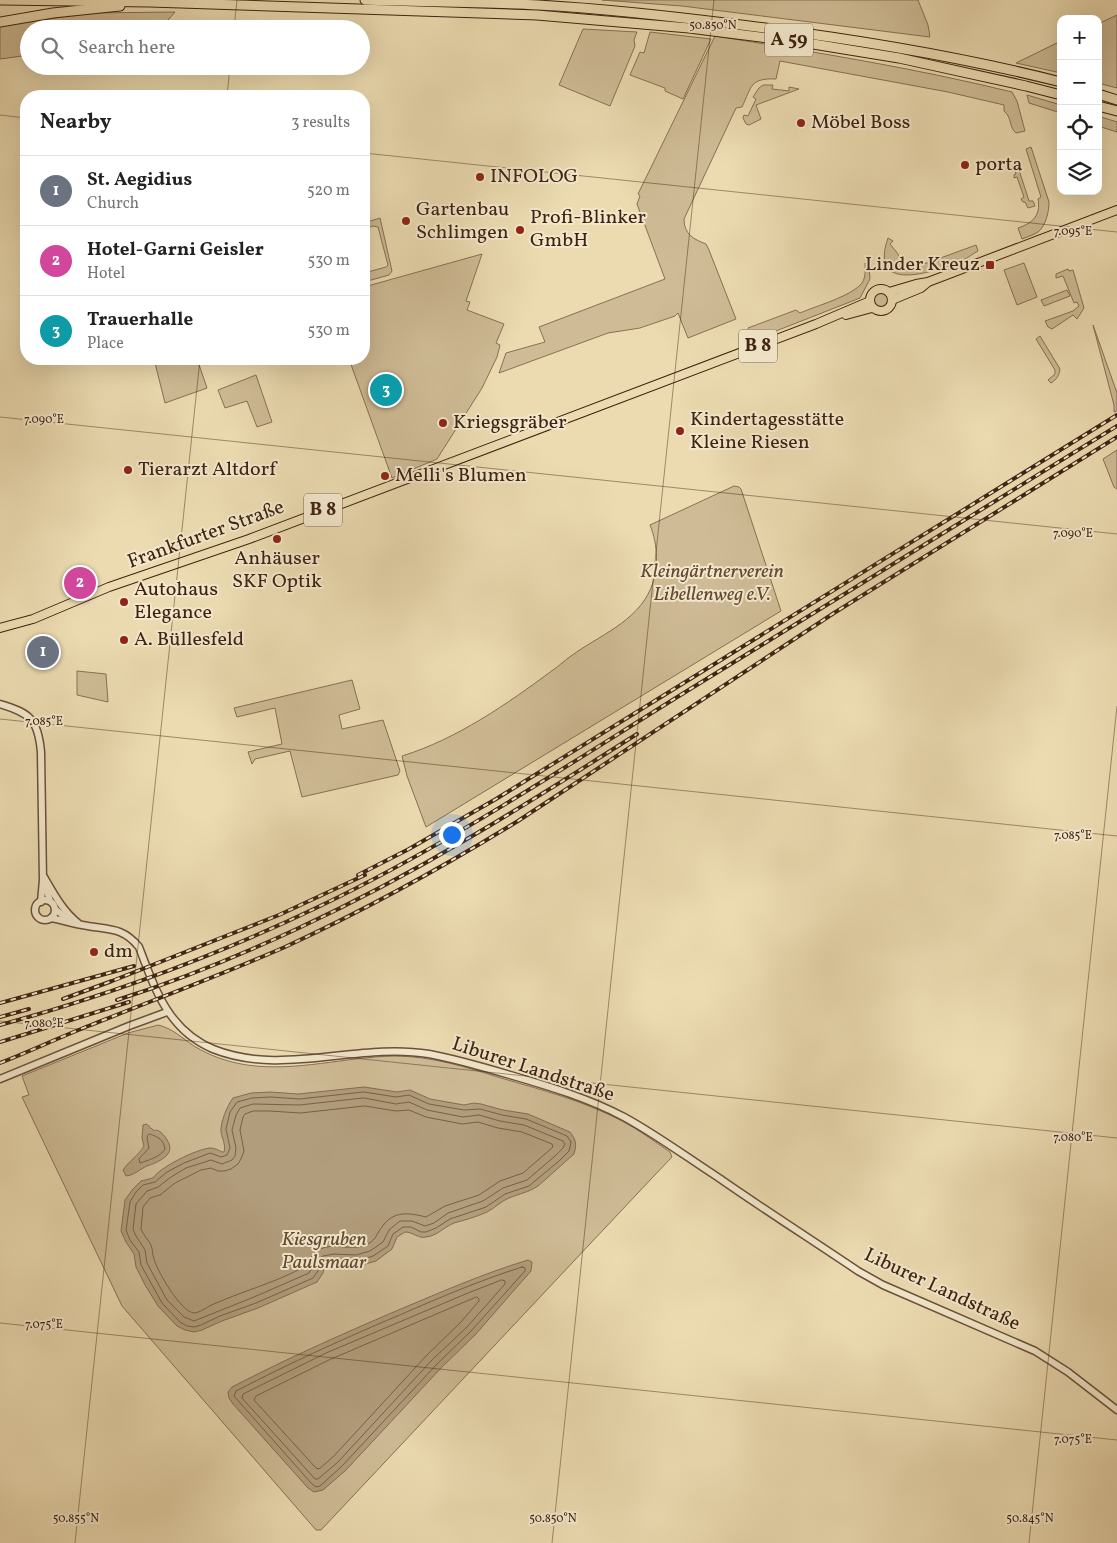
<!DOCTYPE html>
<meta charset="utf-8">
<style>
:root{--surface:#fff;--page:#f6f6f6;--text:#222;--muted:#767676;--line:#e0e0e0;--accent:#db2777}
body{margin:0;font-family:Vollkorn,serif;background:var(--page);color:var(--text)}
.controls{position:absolute;right:15px;top:15px;display:grid;overflow:hidden;border-radius:10px;box-shadow:0 5px 20px #0002}
.controls button{width:45px;height:45px;display:grid;place-items:center;padding:0;border:0;border-bottom:1px solid var(--line);background:var(--surface);color:var(--text);font:25px sans-serif}
.you{position:absolute;left:451px;top:834px;width:18px;height:18px;margin:-12px;border:4px solid #fff;border-radius:50%;background:#1a73e8;box-shadow:0 0 0 8px #1a73e833}
.badge{display:grid;place-items:center;width:32px;height:32px;border-radius:50%;background:var(--accent);color:#fff;font-size:16px;font-weight:700}
.pin{position:absolute;translate:-50% -50%;border:2px solid #fff;box-shadow:0 1px 5px #0006}
.list{margin:0;padding:0;list-style:none}
h2{display:flex;justify-content:space-between;align-items:center;height:65px;margin:0;padding:0 20px;font-size:21px}
h2 small{font-size:16px;font-weight:400;color:var(--muted)}
.list li{display:grid;grid-template-columns:32px 1fr auto;gap:15px;align-items:center;box-sizing:border-box;height:70px;padding:0 20px;border-top:1px solid var(--line)}
.list b{display:block;font-size:19px;white-space:nowrap}
.list p{margin:0;font-size:16px;white-space:nowrap;color:var(--muted)}
.list em{font-size:16px;font-style:normal;color:var(--muted)}
.icon{flex:none;width:28px;height:28px;fill:none;stroke:currentColor;stroke-width:2;stroke-linecap:round;stroke-linejoin:round}
.map{position:relative;flex:none;width:1117px;height:1543px;overflow:hidden}
.search{position:absolute;background:var(--surface);box-shadow:0 5px 20px #0002;left:20px;top:20px;width:350px;height:55px;display:flex;align-items:center;gap:12px;box-sizing:border-box;padding:0 18px;border-radius:28px;color:var(--muted);font-size:19px}
.panel{position:absolute;background:var(--surface);box-shadow:0 5px 20px #0002;left:20px;top:90px;width:350px;height:275px;border-radius:20px}
.map>svg:first-child{display:block}
.green{fill:#cfbc96;stroke:#877054}
.water{fill:#b19c7b;stroke:#836c51}
.lines{fill:none;stroke-linecap:round;stroke-linejoin:round}
.shore{stroke:#786046;stroke-width:1}
.minor-casing{stroke:#6a513a;stroke-width:9}
.major-casing{stroke:#3f2312;stroke-width:10}
.highway-casing{stroke:#3f2312;stroke-width:11}
.minor{stroke:#f3e8cc;stroke-width:6}
.major{stroke:#ecdbb1;stroke-width:8}
.highway{stroke:#ecdbb1;stroke-width:9}
.rail-casing{stroke:#3f2312;stroke-width:4}
.rail{stroke:#f3e8cc;stroke-width:2;stroke-dasharray:5.5;stroke-linecap:butt}
.ticks{fill:none;stroke:#3f2312;stroke-width:1;stroke-opacity:0.45}
.poi-dot{fill:#8f2418;stroke:#f3e8cc;stroke-width:2}
.labels{text-anchor:middle;dominant-baseline:central;stroke-width:4;stroke-linejoin:round;paint-order:stroke}
.shield{fill:#f3e8cc;stroke:#755e4a;stroke-width:1}
.shield-label{font-size:19px;font-weight:bold;fill:#3f2312}
.poi-label{font-size:20px;fill:#3f2312;stroke:#f3e8cc;text-anchor:start}
.street-label{font-size:20px;fill:#3f2312;stroke:#f3e8cc}
.park-label{font-size:20px;font-style:italic;fill:#634933;stroke:#f3e8cc}
.ticks-label{font-size:12px;text-anchor:middle;fill:#3f2312;stroke:#f3e8cc;stroke-width:4;stroke-linejoin:round;paint-order:stroke}
</style>
<div class="map">
<svg width="1117" height="1543" viewBox="0 0 1117 1543">
<rect width="100%" height="100%" fill="#ecdbb1"/>
<filter id="stains"><feTurbulence type="fractalNoise" baseFrequency=".004" numOctaves="4"/><feColorMatrix values="0 0 0 0 .2 0 0 0 0 .09 0 0 0 0 .02 0 0 0 .5 -.17"/></filter>
<radialGradient id="worn" r=".72"><stop offset=".6" stop-color="#630" stop-opacity="0"/><stop offset="1" stop-color="#630" stop-opacity=".3"/></radialGradient>
<g class="green">
<polygon points="602,0 918,0 928,25 930,37 682,6"/>
<polygon points="175,12 168,20 168,29 29,29 29,55 0,59 0,27 5,25 89,13"/>
<polygon points="1117,15 1117,88 1098,83 1098,24"/>
<polygon points="583,29 637,32 634,40 635,46 610,106 559,85"/>
<polygon points="650,32 711,39 683,99 665,91 665,88 630,75 640,52 644,53"/>
<path d="M715,36C815,52 914,68 1012,92L1017,101L1025,131L1016,133C1009,128 1012,117 1004,111V105L948,92L780,61L776,79C750,78 752,86 742,107L736,108L684,219C684,234 693,239 706,244L709,250L736,319L688,338L678,313L675,316L640,328L608,333L499,373L506,353L545,342L539,327L665,279L637,204L640,196L638,194Z"/>
<polygon points="1061,41 1061,73 1016,63"/>
<polygon points="763,85 773,85 772,89 789,91 789,87 799,89 756,105 761,119 749,125 746,124 743,118 744,115 748,116 756,99 753,97 759,88"/>
<polygon points="1027,95 1061,105 1061,113 1029,103"/>
<polygon points="1098,116 1117,122 1117,132 1098,126"/>
<path d="M1031,147L1049,202C1049,211 1046,226 1038,232C1033,235 1027,237 1022,239L1018,228C1033,223 1041,215 1038,199L1041,197L1026,149Z"/>
<polygon points="1019,170 1029,201 1033,201 1035,206 1028,208 1025,202 1023,202 1021,199 1024,197 1017,177 1014,178 1014,175 1016,174 1015,172"/>
<polygon points="380,218 392,271 389,275 364,282 364,273 386,267 388,265 378,227 373,226 365,229 364,223"/>
<path d="M888,238L893,241L890,244L898,254L902,266L927,263L976,245L978,251C972,254 967,259 961,261C934,272 868,295 888,238Z"/>
<polygon points="482,254 466,301 470,302 467,310 504,324 496,343 500,345 497,357 482,388 437,459 392,478 349,359 364,359 364,287"/>
<path d="M865,263L869,267L870,279L860,298L753,340L748,328L796,310L800,313C816,306 852,296 862,283C866,277 865,270 865,263Z"/>
<polygon points="1024,263 1037,297 1017,305 1004,270"/>
<polygon points="1068,269 1069,271 1073,270 1084,308 1077,319 1073,315 1052,329 1048,327 1045,321 1073,311 1079,306 1077,302 1074,303 1063,276 1056,278 1056,274"/>
<polygon points="1067,290 1070,296 1044,306 1041,300"/>
<circle cx="881" cy="300" r="9"/>
<polygon points="1093,325 1117,393 1117,411 1114,412 1114,405"/>
<path d="M1040,336L1060,369C1059,376 1057,379 1051,383L1048,380L1055,374V370L1036,339Z"/>
<polygon points="154,359 197,359 207,388 165,403"/>
<polygon points="256,375 272,422 257,427 247,401 225,408 218,390"/>
<polygon points="1117,450 1117,489 1114,487 1103,459"/>
<path d="M734,486L739,487L741,489L781,611L426,827L407,776L402,756C457,739 507,704 553,670C559,666 565,660 571,656C598,636 637,622 651,588C659,568 658,545 650,525Z"/>
<polygon points="77,671 106,674 108,702 77,695"/>
<polygon points="352,680 360,709 339,715 342,729 383,720 400,771 398,775 302,797 290,751 255,759 252,764 248,752 282,744 275,708 237,717 234,708"/>
<path d="M158,1025C172,1028 182,1038 194,1046C210,1056 228,1062 247,1065C296,1072 345,1057 394,1056C431,1056 466,1067 501,1078C542,1090 584,1101 622,1121C639,1130 654,1141 670,1152L672,1157L652,1178L321,1530H316L122,1306L22,1097L29,1095L22,1076L128,1033Z"/>
</g>
<g class="water">
<path d="M364,1087L397,1092L410,1090L430,1099L464,1105L474,1103L481,1104L503,1110L528,1114L570,1132C576,1140 577,1144 574,1154L538,1186C529,1192 519,1194 509,1198C501,1201 495,1208 487,1212C476,1217 465,1220 454,1223C444,1227 437,1236 426,1237C419,1239 413,1232 405,1232L397,1237L392,1249L376,1261L358,1266H328L324,1269L323,1273L317,1282L258,1308L222,1321L202,1330L194,1332L185,1330L177,1326L158,1306L145,1285L136,1267L134,1254L126,1242L121,1231L125,1200L133,1189L141,1181L153,1178C160,1167 197,1149 210,1148C214,1148 219,1150 222,1152H224C226,1144 222,1139 221,1132C220,1123 227,1106 233,1098L251,1093L271,1092L298,1094Z"/>
<path d="M146,1124C148,1125 150,1127 152,1129C156,1132 154,1129 159,1131C162,1133 166,1137 167,1140C177,1154 159,1162 147,1166C140,1169 135,1175 126,1176L123,1170C129,1161 139,1155 144,1146L142,1138L143,1125Z"/>
<path d="M528,1260L532,1262L531,1271L475,1335L441,1368L346,1470L323,1490L314,1492L308,1488L233,1404L229,1398L228,1392L232,1387C286,1359 340,1335 396,1311C439,1293 482,1274 528,1260Z"/>
</g>
<g class="lines">
<g class="shore">
<polygon points="364,1092 396,1097 409,1095 429,1104 464,1110 480,1109 502,1115 526,1119 567,1136 571,1142 569,1151 559,1161 529,1186 505,1194 486,1207 450,1219 436,1228 426,1232 421,1232 411,1227 403,1227 393,1234 388,1246 373,1256 357,1261 327,1261 320,1266 318,1271 313,1278 256,1303 220,1316 201,1325 194,1327 187,1326 180,1322 162,1303 141,1265 139,1252 130,1240 126,1230 130,1202 136,1192 143,1185 155,1182 167,1172 184,1163 210,1153 221,1157 227,1155 230,1148 226,1129 230,1112 237,1102 252,1098 271,1097 299,1099"/>
<polygon points="364,1098 396,1104 409,1102 427,1110 463,1117 479,1115 500,1121 524,1125 563,1141 565,1144 563,1148 555,1156 527,1180 503,1188 483,1201 448,1213 434,1223 425,1226 412,1221 400,1221 389,1230 383,1242 370,1251 356,1255 334,1254 323,1256 316,1261 309,1273 254,1297 194,1321 184,1317 167,1300 147,1263 145,1250 136,1236 133,1229 136,1204 147,1191 158,1187 171,1177 186,1168 211,1160 222,1164 232,1160 235,1156 236,1148 232,1130 236,1115 240,1108 253,1104 299,1105"/>
<path d="M365,1106L396,1111L409,1110L426,1117L462,1124L478,1122L498,1128L522,1132L552,1144L553,1147L523,1173L500,1181L479,1195L445,1206L426,1217C410,1213 393,1210 382,1227C376,1234 377,1239 368,1244C352,1252 335,1242 320,1249C309,1255 308,1265 302,1268C274,1283 243,1291 214,1304C208,1306 200,1313 194,1313C181,1312 157,1271 154,1259C152,1254 153,1250 151,1245C148,1239 143,1235 141,1229L143,1207L150,1198L160,1195L175,1183L201,1170L211,1168L218,1171H224L231,1169L238,1164L241,1159L244,1151L240,1130L243,1117L245,1114L253,1111H270L300,1113Z"/>
<path d="M150,1134C158,1137 164,1140 165,1149C160,1157 149,1160 140,1163L139,1159L149,1148L147,1138L148,1135Z"/>
<path d="M522,1267L525,1268V1271L471,1331L437,1364L342,1466L320,1486L316,1487L312,1484L234,1396L236,1391C290,1363 345,1338 402,1314C441,1297 481,1280 522,1267Z"/>
<polygon points="502,1280 505,1281 505,1284 467,1327 432,1360 338,1462 318,1479 315,1479 242,1398 243,1394 326,1353 468,1293"/>
<polygon points="477,1297 479,1299 479,1301 461,1322 427,1355 333,1457 319,1469 316,1468 254,1400 256,1396 329,1360"/>
</g>
<defs>
<g id="minor">
<path d="M0,704C30,713 38,719 41,752L43,880L41,902"/>
<path d="M44,877C54,894 62,910 78,923"/>
<polyline points="44,881 50,901"/>
<circle cx="45" cy="910" r="10"/>
<polyline points="55,909 71,922"/>
<path d="M51,918C61,920 72,923 82,925C107,930 122,926 139,947C155,989 168,1030 213,1049C283,1077 357,1042 429,1054C456,1059 483,1067 510,1075C548,1086 588,1098 624,1117C657,1135 688,1158 719,1178C765,1210 812,1240 858,1271L883,1285L1035,1351L1068,1372L1117,1410"/>
<polyline points="0,1079 129,1026 167,1012"/>
</g>
<g id="major">
<circle cx="881" cy="300" r="11"/>
<polyline points="889,292 916,284 928,282 1117,210"/>
<polyline points="892,300 921,288 927,283"/>
<polyline points="846,315 872,308"/>
<polyline points="0,628 33,619 109,587 249,539 816,324 870,301"/>
</g>
<g id="highway">
<polyline points="0,0 150,2 537,15 689,28 807,43 899,58 1026,86 1061,95"/>
<path d="M365,0C422,2 480,2 538,5C609,9 679,17 749,26C854,39 958,56 1061,82"/>
<polyline points="0,22 53,13 120,6"/>
<polyline points="1098,94 1117,100"/>
<polyline points="1098,106 1117,111"/>
</g>
</defs>
<use href="#minor" class="minor-casing"/>
<use href="#major" class="major-casing"/>
<use href="#highway" class="highway-casing"/>
<use href="#minor" class="minor"/>
<use href="#major" class="major"/>
<use href="#highway" class="highway"/>
<defs>
<g id="rail">
<polyline points="358,875 409,849 496,799 1117,415"/>
<polyline points="63,999 112,981 279,915 365,875"/>
<path d="M117,1000C236,962 359,903 467,839C524,806 580,770 637,734"/>
<polyline points="0,1003 134,966"/>
<polyline points="0,1017 29,1009"/>
<path d="M0,1025C109,995 216,956 318,907C446,846 566,766 687,691C830,603 974,514 1117,426"/>
<polyline points="0,1042 129,1002"/>
<path d="M0,1063C31,1051 60,1037 91,1025C156,999 221,975 285,947C365,910 443,867 518,821L834,613L1117,437"/>
</g>
</defs>
<use href="#rail" class="rail-casing"/>
<use href="#rail" class="rail"/>
</g>
<path class="ticks" d="M234,29L237,0M227,96L230,66M0,115L26,118M364,153L1117,232M0,417L1117,534M0,719L1117,836M0,1021L1117,1138M0,1323L1117,1440M75,1543L200,359M552,1543L714,0M1029,1543L1117,706"/>
<g class="poi-dot">
<circle cx="801" cy="123" r="5"/>
<circle cx="965" cy="165" r="5"/>
<circle cx="480" cy="177" r="5"/>
<circle cx="406" cy="221" r="5"/>
<circle cx="520" cy="230" r="5"/>
<rect x="985" y="260" width="10" height="10" rx="2.5"/>
<circle cx="443" cy="423" r="5"/>
<circle cx="680" cy="431" r="5"/>
<circle cx="128" cy="470" r="5"/>
<circle cx="385" cy="476" r="5"/>
<circle cx="277" cy="539" r="5"/>
<circle cx="124" cy="602" r="5"/>
<circle cx="124" cy="640" r="5"/>
<circle cx="94" cy="952" r="5"/>
</g>
<g class="labels">
<g class="shield">
<rect x="765" y="23.5" width="48" height="33" rx="4"/>
<rect x="739" y="329.5" width="38" height="33" rx="4"/>
<rect x="304" y="493.5" width="38" height="33" rx="4"/>
</g>
<g class="shield-label">
<text x="789" y="40">A 59</text>
<text x="758" y="346">B 8</text>
<text x="323" y="510">B 8</text>
</g>
<g class="poi-label">
<text x="811" y="123">Möbel Boss</text>
<text x="975" y="165">porta</text>
<text x="490" y="177">INFOLOG</text>
<text x="416" y="210">Gartenbau<tspan x="416" dy="23">Schlimgen</tspan></text>
<text x="530" y="218">Profi-Blinker<tspan x="530" dy="23">GmbH</tspan></text>
<text x="980" y="265" text-anchor="end">Linder Kreuz</text>
<text x="690" y="420">Kindertagesstätte<tspan x="690" dy="23">Kleine Riesen</tspan></text>
<text x="453" y="423">Kriegsgräber</text>
<text x="138" y="470">Tierarzt Altdorf</text>
<text x="395" y="476">Melli's Blumen</text>
<text x="277" y="559" text-anchor="middle">Anhäuser<tspan x="277" dy="23">SKF Optik</tspan></text>
<text x="134" y="590">Autohaus<tspan x="134" dy="23">Elegance</tspan></text>
<text x="134" y="640">A. Büllesfeld</text>
<text x="104" y="952">dm</text>
</g>
<g class="street-label">
<text transform="translate(206 535) rotate(-20)">Frankfurter Straße</text>
<text transform="translate(533 1070) rotate(18)">Liburer Landstraße</text>
<text transform="translate(942 1290) rotate(25)">Liburer Landstraße</text>
</g>
<g class="park-label">
<text x="712" y="572">Kleingärtnerverein<tspan x="712" dy="23">Libellenweg e.V.</tspan></text>
<text x="324" y="1240">Kiesgruben<tspan x="324" dy="23">Paulsmaar</tspan></text>
</g>
</g>
<g class="ticks-label">
<text x="713" y="29">50.850°N</text>
<text x="1073" y="235">7.095°E</text>
<text x="44" y="423">7.090°E</text>
<text x="1073" y="537">7.090°E</text>
<text x="44" y="725">7.085°E</text>
<text x="1073" y="839">7.085°E</text>
<text x="44" y="1027">7.080°E</text>
<text x="1073" y="1141">7.080°E</text>
<text x="44" y="1328">7.075°E</text>
<text x="1073" y="1443">7.075°E</text>
<text x="76" y="1522">50.855°N</text>
<text x="553" y="1522">50.850°N</text>
<text x="1030" y="1522">50.845°N</text>
</g>
<rect width="100%" height="100%" filter="url(#stains)"/>
<rect width="100%" height="100%" fill="url(#worn)"/>
</svg>
<div class="controls">
<button>+</button>
<button>−</button>
<button><svg class="icon" aria-label="locate" viewBox="0 0 24 24"><circle cx="12" cy="12" r="6"/><path d="M12 2v4M12 18v4M2 12h4M18 12h4"/></svg></button>
<button><svg class="icon" aria-label="layers" viewBox="0 0 24 24"><path d="M12 4l9 5-9 5-9-5zM3 14l9 5 9-5"/></svg></button>
</div>
<div class="you"></div>
<div class="pin badge" style="left:43px;top:652px;background:#6b7280">1</div>
<div class="pin badge" style="left:80px;top:583px;background:#d1479c">2</div>
<div class="pin badge" style="left:386px;top:390px;background:#0f9aa8">3</div>
<div class="search"><svg class="icon" aria-label="search" viewBox="0 0 24 24"><circle cx="10" cy="10" r="6"/><path d="M15 15l6 6"/></svg>Search here</div>
<section class="panel">
<h2>Nearby<small>3 results</small></h2>
<ul class="list">
<li><span class="badge" style="background:#6b7280">1</span><div><b>St. Aegidius</b><p>Church</p></div><em>520 m</em></li>
<li><span class="badge" style="background:#d1479c">2</span><div><b>Hotel-Garni Geisler</b><p>Hotel</p></div><em>530 m</em></li>
<li><span class="badge" style="background:#0f9aa8">3</span><div><b>Trauerhalle</b><p>Place</p></div><em>530 m</em></li>
</ul>
</section>
</div>
